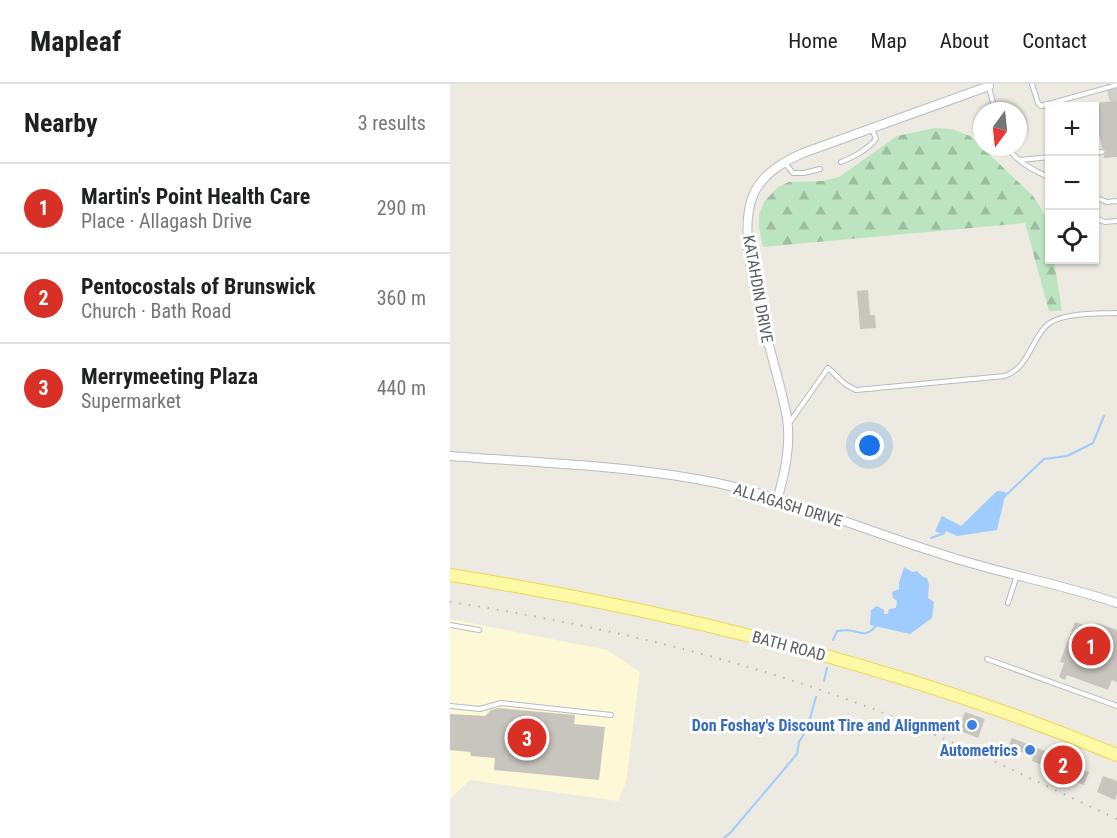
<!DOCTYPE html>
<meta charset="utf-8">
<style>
:root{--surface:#fff;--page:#f6f6f6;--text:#202124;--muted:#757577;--line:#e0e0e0;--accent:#d93025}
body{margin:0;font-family:"Roboto Condensed",sans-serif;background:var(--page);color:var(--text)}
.controls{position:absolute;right:18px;top:18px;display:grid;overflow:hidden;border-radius:0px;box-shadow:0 2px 4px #0004}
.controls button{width:54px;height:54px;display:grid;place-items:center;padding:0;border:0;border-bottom:2px solid var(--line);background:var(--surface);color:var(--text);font:30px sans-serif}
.compass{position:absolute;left:523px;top:18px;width:54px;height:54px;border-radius:50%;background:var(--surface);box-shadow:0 2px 4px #0004;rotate:195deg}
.you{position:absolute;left:420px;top:362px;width:21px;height:21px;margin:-15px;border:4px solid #fff;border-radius:50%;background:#1a73e8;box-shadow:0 0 0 9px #1a73e833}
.badge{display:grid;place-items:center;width:39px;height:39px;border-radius:50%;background:var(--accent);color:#fff;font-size:20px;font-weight:700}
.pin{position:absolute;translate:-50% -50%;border:3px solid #fff;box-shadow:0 2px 6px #0006}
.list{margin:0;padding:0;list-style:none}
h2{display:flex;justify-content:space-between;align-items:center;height:78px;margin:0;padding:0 24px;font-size:26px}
h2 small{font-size:20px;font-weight:400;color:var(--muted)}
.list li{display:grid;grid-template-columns:39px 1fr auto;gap:18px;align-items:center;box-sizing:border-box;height:90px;padding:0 24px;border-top:2px solid var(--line)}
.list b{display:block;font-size:22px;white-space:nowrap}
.list p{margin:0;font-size:20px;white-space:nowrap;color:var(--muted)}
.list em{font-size:20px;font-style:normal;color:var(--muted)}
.icon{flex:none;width:33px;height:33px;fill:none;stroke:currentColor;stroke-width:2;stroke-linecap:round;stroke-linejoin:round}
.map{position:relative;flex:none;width:667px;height:754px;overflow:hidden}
header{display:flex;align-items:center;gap:36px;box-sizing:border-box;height:84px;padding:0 30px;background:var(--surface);border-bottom:2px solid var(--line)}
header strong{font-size:28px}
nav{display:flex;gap:33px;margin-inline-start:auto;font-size:21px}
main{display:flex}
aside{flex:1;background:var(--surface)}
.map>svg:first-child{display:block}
.commercial{fill:#fdf8d5}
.forest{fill:url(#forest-firs)}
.water{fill:#9fcbfe}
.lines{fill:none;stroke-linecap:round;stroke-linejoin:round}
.stream{stroke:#9fcbfe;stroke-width:2}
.taxiway{stroke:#d0d0cb;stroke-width:18}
.building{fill:#c8c5be}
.lane-casing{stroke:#b9bac0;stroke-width:6}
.street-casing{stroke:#b9bac0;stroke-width:10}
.primary-casing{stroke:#f0d557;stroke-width:14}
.lane{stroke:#fff;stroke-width:4}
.street{stroke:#fff;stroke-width:8}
.primary{stroke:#fef9a4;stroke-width:12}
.rail{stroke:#b4b5b5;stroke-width:2;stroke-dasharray:1.5 8;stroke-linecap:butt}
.shop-dot{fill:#3f7fe0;stroke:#fff;stroke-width:2}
.labels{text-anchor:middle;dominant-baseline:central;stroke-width:6;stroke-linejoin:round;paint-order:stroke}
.street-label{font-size:16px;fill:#5a5c62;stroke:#fff}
.shop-label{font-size:16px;font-weight:bold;fill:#366cbe;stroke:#fff;text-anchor:end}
</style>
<header>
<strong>Mapleaf</strong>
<nav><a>Home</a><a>Map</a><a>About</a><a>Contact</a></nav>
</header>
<main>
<aside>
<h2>Nearby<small>3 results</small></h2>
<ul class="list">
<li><span class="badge">1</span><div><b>Martin's Point Health Care</b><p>Place · Allagash Drive</p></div><em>290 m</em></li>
<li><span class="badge">2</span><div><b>Pentocostals of Brunswick</b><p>Church · Bath Road</p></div><em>360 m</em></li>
<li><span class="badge">3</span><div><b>Merrymeeting Plaza</b><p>Supermarket</p></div><em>440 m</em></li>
</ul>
</aside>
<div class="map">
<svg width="667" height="754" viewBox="0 0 667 754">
<defs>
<pattern id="forest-firs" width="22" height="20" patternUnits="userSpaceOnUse" patternTransform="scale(1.5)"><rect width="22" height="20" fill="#bde4c1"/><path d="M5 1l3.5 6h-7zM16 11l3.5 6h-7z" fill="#9dbca0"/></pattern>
</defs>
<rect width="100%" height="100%" fill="#edebe1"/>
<polygon class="commercial" points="0,535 157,566 190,588 176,698 168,717 20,696 0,715"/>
<path class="forest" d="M485,44L502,45L520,52L582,111C602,138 600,144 600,176H604L612,227H599L575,139L313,163L309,144V131L314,118L328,103L339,98L373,97L389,93L447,52Z"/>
<g class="water">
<polygon points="547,407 556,408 547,446 507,452 496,447 494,451 485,447 492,432 511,442"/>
<polygon points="454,483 462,488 467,487 473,493 477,494 479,501 478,514 484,518 482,534 460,550 420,541 421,526 427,522 434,526 434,530 438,530 439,525 446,524 447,517 443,514 442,508 449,505 449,499"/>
</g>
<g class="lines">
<g class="stream">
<polyline points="553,414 594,375 617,372 643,359 654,332"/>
<polyline points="481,454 492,450"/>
<path d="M383,556L387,547C390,547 394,546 397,546C411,547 414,555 426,542"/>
<polyline points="374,597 377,584"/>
<polyline points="274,754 281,748 347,670 349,658 357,645 366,613"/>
</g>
<polyline class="taxiway" points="666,0 667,11"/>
</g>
<g class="building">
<polygon points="667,17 667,73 653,74 656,67 652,64 643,19"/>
<polygon points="418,206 420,231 425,231 426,244 410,245 407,207"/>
<polygon points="625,538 645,545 647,539 667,546 667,598 662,596 658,606 617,591 615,596 609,593 614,579 610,578"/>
<polygon points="48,624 125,631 124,640 155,643 149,696 44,686 45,674 21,672 20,668 0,666 0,630 35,632 41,626"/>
<polygon points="515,628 535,635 528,654 508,646"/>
<polygon points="562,654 602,670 600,673 639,688 634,701 604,690 605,686 582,677 583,672 558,663"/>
<polygon points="653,692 667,697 667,710 665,716 647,708"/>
</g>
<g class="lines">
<defs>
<g id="lane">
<polyline points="582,0 588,19 591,22 667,1"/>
<polyline points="539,3 545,27"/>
<path d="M558,63C567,79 584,86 600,94"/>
<polyline points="644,69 652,68"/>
<polyline points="570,76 600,73"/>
<polyline points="334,78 343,89 354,89 370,85"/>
<path d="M391,78C405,72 416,67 426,55L422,45"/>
<polyline points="644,113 657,118 667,117"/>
<polyline points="644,134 655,138 667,137"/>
<path d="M340,338L378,284L395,300L406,306L555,292C578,283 580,260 595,243C608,228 648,230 667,229"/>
<polyline points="558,519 567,491"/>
<polyline points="0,541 29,546"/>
<polyline points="537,575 667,622"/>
<polyline points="0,622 30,625 51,619 161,631"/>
</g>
<g id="street">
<path d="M0,372C88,379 179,381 267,399C342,415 414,446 488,469C547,489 608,499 667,519"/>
<path d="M327,416C335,389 341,362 337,334C328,278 280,160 304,109C314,89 333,78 353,69L539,2L538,0"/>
</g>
<path id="primary" d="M0,491C226,527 455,584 667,671"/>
</defs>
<use href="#lane" class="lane-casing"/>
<use href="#street" class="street-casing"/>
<use href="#primary" class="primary-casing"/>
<use href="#lane" class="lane"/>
<use href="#street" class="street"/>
<use href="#primary" class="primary"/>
<path class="rail" d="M0,518C148,541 291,574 431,628C511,660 589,699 667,735"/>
</g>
<g class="shop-dot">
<circle cx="522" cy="641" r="6"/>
<circle cx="580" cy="666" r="6"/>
</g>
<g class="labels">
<g class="street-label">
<text transform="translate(308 205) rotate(80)">KATAHDIN DRIVE</text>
<text transform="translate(338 421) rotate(17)">ALLAGASH DRIVE</text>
<text transform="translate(339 562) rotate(15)">BATH ROAD</text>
</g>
<g class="shop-label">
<text x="510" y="641">Don Foshay's Discount Tire and Alignment</text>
<text x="568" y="666">Autometrics</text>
</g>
</g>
</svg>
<div class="controls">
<button>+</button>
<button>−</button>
<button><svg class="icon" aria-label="locate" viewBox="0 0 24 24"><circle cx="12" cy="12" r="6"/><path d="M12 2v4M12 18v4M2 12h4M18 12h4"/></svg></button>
</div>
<svg class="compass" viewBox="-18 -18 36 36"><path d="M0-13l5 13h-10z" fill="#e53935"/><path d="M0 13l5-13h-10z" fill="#757577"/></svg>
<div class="you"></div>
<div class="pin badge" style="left:641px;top:562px">1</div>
<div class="pin badge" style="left:613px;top:681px">2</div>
<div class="pin badge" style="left:77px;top:654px">3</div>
</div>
</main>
